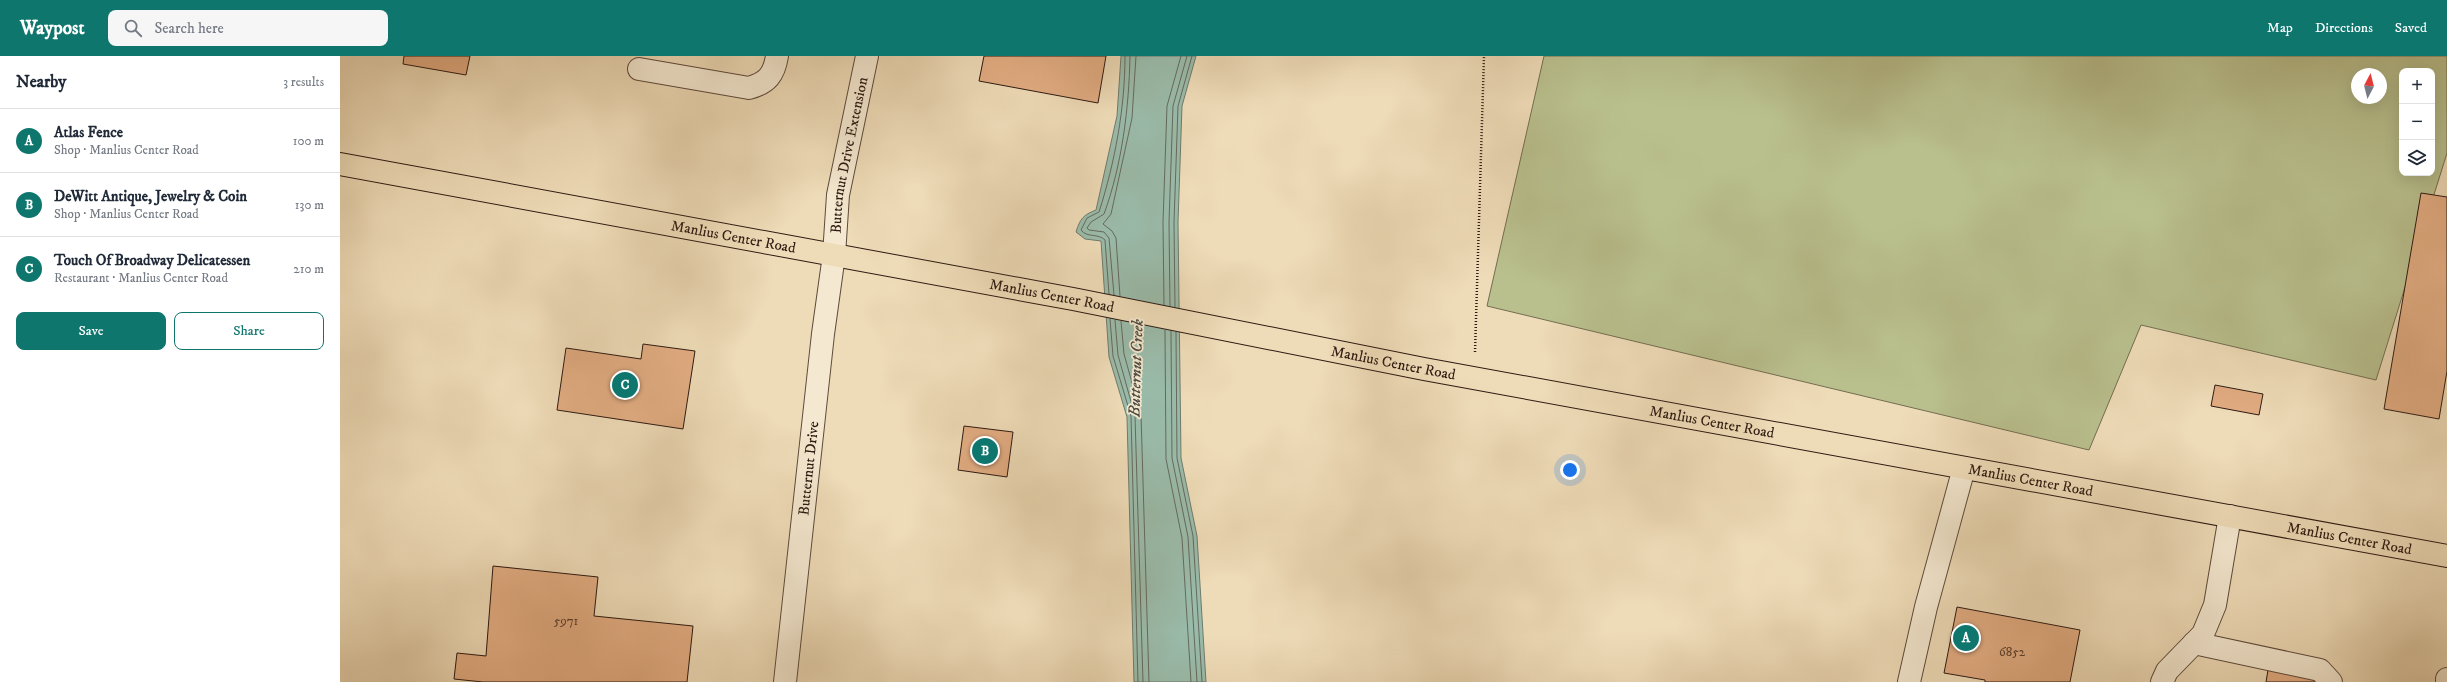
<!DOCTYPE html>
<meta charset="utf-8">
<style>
:root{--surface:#fff;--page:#f6f6f7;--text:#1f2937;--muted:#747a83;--line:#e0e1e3;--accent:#0f766e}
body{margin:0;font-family:"IM FELL DW Pica",serif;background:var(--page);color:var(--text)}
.controls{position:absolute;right:12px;top:12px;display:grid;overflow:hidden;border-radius:8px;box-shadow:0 4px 16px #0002}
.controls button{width:36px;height:36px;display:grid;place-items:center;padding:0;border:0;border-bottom:1px solid var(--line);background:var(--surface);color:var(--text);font:20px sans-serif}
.compass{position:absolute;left:2011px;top:12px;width:36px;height:36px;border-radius:50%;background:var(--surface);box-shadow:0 4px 16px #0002;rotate:7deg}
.you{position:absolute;left:1230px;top:414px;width:14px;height:14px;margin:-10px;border:3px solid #fff;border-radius:50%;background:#1a73e8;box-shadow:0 0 0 6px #1a73e833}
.badge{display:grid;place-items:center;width:26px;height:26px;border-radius:50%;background:var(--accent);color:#fff;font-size:13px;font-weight:700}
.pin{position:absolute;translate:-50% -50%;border:2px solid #fff;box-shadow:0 1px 4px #0006}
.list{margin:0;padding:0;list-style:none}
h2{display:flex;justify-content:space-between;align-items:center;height:52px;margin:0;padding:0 16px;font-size:17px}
h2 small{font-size:13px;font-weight:400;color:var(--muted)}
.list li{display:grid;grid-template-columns:26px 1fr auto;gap:12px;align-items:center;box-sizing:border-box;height:64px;padding:0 16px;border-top:1px solid var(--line)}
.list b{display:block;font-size:15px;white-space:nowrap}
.list p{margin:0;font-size:13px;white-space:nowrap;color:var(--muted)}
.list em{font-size:13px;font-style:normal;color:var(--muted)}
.actions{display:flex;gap:8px;padding:12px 16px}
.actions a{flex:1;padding:9px 0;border:1px solid var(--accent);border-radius:8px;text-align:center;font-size:14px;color:var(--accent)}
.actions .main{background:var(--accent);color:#fff}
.icon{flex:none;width:22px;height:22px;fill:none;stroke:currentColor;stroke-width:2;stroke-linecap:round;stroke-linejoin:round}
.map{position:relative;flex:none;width:2107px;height:626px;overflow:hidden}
header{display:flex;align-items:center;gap:24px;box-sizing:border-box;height:56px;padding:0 20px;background:var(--accent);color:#fff}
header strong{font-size:19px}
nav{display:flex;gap:22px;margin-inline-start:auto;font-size:14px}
.search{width:280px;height:36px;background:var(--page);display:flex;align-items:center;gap:10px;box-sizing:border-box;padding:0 14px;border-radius:8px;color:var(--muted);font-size:15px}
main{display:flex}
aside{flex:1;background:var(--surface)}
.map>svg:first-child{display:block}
.green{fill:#b9c08e;stroke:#736d50;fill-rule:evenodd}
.water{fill:#9abbaa;stroke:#6e7b6d}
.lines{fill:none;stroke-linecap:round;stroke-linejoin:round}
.shore{stroke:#646a5e;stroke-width:1}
.building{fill:#e2ac82;stroke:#2d1a12}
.minor-casing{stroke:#5d4a3b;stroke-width:24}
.major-casing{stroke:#2d1a12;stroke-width:24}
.path{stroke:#2d1a12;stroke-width:2.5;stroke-dasharray:1 2;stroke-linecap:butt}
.minor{stroke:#f4e8d0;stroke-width:22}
.major{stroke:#eedbb7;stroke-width:22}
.labels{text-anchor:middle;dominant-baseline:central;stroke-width:3.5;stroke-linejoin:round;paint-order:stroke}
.number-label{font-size:13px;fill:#5a3e2e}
.street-label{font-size:15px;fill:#2d1a12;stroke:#f4e8d0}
.water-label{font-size:16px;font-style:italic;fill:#4e4a40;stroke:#f4e8d0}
</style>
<header>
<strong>Waypost</strong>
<div class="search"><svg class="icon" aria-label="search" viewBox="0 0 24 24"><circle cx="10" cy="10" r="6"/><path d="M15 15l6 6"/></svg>Search here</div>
<nav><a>Map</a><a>Directions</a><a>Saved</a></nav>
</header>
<main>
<aside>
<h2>Nearby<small>3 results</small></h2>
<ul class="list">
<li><span class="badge">A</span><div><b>Atlas Fence</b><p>Shop · Manlius Center Road</p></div><em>100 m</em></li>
<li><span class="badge">B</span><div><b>DeWitt Antique, Jewelry &amp; Coin</b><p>Shop · Manlius Center Road</p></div><em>130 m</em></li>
<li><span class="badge">C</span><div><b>Touch Of Broadway Delicatessen</b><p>Restaurant · Manlius Center Road</p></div><em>210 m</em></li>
</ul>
<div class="actions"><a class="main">Save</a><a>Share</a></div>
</aside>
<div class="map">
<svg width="2107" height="626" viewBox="0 0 2107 626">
<rect width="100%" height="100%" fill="#eedbb7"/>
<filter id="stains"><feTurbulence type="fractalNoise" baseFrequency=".005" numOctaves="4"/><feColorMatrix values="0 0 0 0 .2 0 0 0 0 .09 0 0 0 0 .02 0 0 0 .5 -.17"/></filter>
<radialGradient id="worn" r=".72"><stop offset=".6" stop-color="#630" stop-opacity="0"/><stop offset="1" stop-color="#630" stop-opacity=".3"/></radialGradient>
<path class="green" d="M1204,0H2107V97L2036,324L1801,269L1749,394L1147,250ZM2062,15H2092V117H2062ZM2017,18H2041V42H2017Z"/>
<path class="water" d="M781,0H856L842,50L838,166L841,402L857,480L866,626H794L787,361L769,301L761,185L745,183L736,176C740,163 743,159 756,154L777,60Z"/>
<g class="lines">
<g class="shore">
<path d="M769,238L765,184C758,177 747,182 741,174L747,162L759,156C775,106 785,52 785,0"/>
<path d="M774,239L769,182L764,176L749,174L747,172L751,166L764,158C782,109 789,52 790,0"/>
<polyline points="780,240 776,182 772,175 763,168 771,158 792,62 796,0"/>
<polyline points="824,249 823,166 827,50 841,0"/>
<polyline points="830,250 829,166 833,50 847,0"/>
<polyline points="835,251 834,166 838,50 852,0"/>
<polyline points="770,263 773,300 791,360 798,626"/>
<polyline points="775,264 778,299 795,360 803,626"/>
<polyline points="781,265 784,298 801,359 809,626"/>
<polyline points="825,274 826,403 842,482 851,626"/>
<polyline points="831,275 832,402 848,481 857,626"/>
<polyline points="836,276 837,402 853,480 862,626"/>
</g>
</g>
<g class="building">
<polygon points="64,0 130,0 126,19 63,8"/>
<polygon points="644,0 766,0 758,47 639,25"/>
<polygon points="2081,137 2107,141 2107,315 2099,363 2044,353"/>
<polygon points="303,288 355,295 343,373 217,354 226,292 301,303"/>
<polygon points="1875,329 1923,338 1919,359 1871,350"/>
<polygon points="624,370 673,376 667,421 618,414"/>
<polygon points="153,510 258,521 254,560 353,570 347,626 143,626 114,623 117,597 146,600"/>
<polygon points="1617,551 1740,574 1730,626 1645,626 1645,624 1604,617"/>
<polygon points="1928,614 1982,623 1982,626 1926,626"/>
</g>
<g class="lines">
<defs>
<g id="minor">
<path d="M299,13L409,32C427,27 434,19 437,0"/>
<polyline points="1854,587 1980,614 1991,626"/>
<path id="s1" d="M445,626L483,278L494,199L498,139L527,0"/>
<polyline points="1569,626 1586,551 1624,412"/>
<polyline points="1822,626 1827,615 1863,578 1875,549 1890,460"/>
<polyline points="2107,626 2107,623"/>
</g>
<g id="major">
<path id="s2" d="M0,108L733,243L1084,313L2107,500"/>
</g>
</defs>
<use href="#minor" class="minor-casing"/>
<use href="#major" class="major-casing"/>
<polyline class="path" points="1135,296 1144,0"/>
<use href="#minor" class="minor"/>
<use href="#major" class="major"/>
</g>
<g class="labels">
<g class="number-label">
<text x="226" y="565">5971</text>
<text x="1672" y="596">6852</text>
</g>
<g class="street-label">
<text stroke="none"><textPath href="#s1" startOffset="531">Butternut Drive Extension</textPath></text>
<text stroke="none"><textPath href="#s2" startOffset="400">Manlius Center Road</textPath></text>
<text stroke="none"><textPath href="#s2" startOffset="724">Manlius Center Road</textPath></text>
<text stroke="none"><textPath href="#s2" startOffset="1072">Manlius Center Road</textPath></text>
<text stroke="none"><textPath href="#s2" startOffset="1396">Manlius Center Road</textPath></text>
<text stroke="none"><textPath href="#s1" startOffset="215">Butternut Drive</textPath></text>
<text stroke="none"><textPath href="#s2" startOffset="1720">Manlius Center Road</textPath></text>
<text stroke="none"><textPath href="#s2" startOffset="2044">Manlius Center Road</textPath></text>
</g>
<g class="water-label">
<text transform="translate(796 312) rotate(-88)">Butternut Creek</text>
</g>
</g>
<rect width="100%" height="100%" filter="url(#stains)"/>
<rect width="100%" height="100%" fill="url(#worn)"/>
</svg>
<div class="controls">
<button>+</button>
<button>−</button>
<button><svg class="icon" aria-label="layers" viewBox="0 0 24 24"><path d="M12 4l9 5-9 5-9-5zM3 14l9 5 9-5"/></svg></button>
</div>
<svg class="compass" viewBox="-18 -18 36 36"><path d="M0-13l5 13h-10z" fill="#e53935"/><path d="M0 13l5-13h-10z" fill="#747a83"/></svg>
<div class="you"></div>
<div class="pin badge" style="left:1626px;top:582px">A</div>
<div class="pin badge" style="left:645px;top:395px">B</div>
<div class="pin badge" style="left:285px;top:329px">C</div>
</div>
</main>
